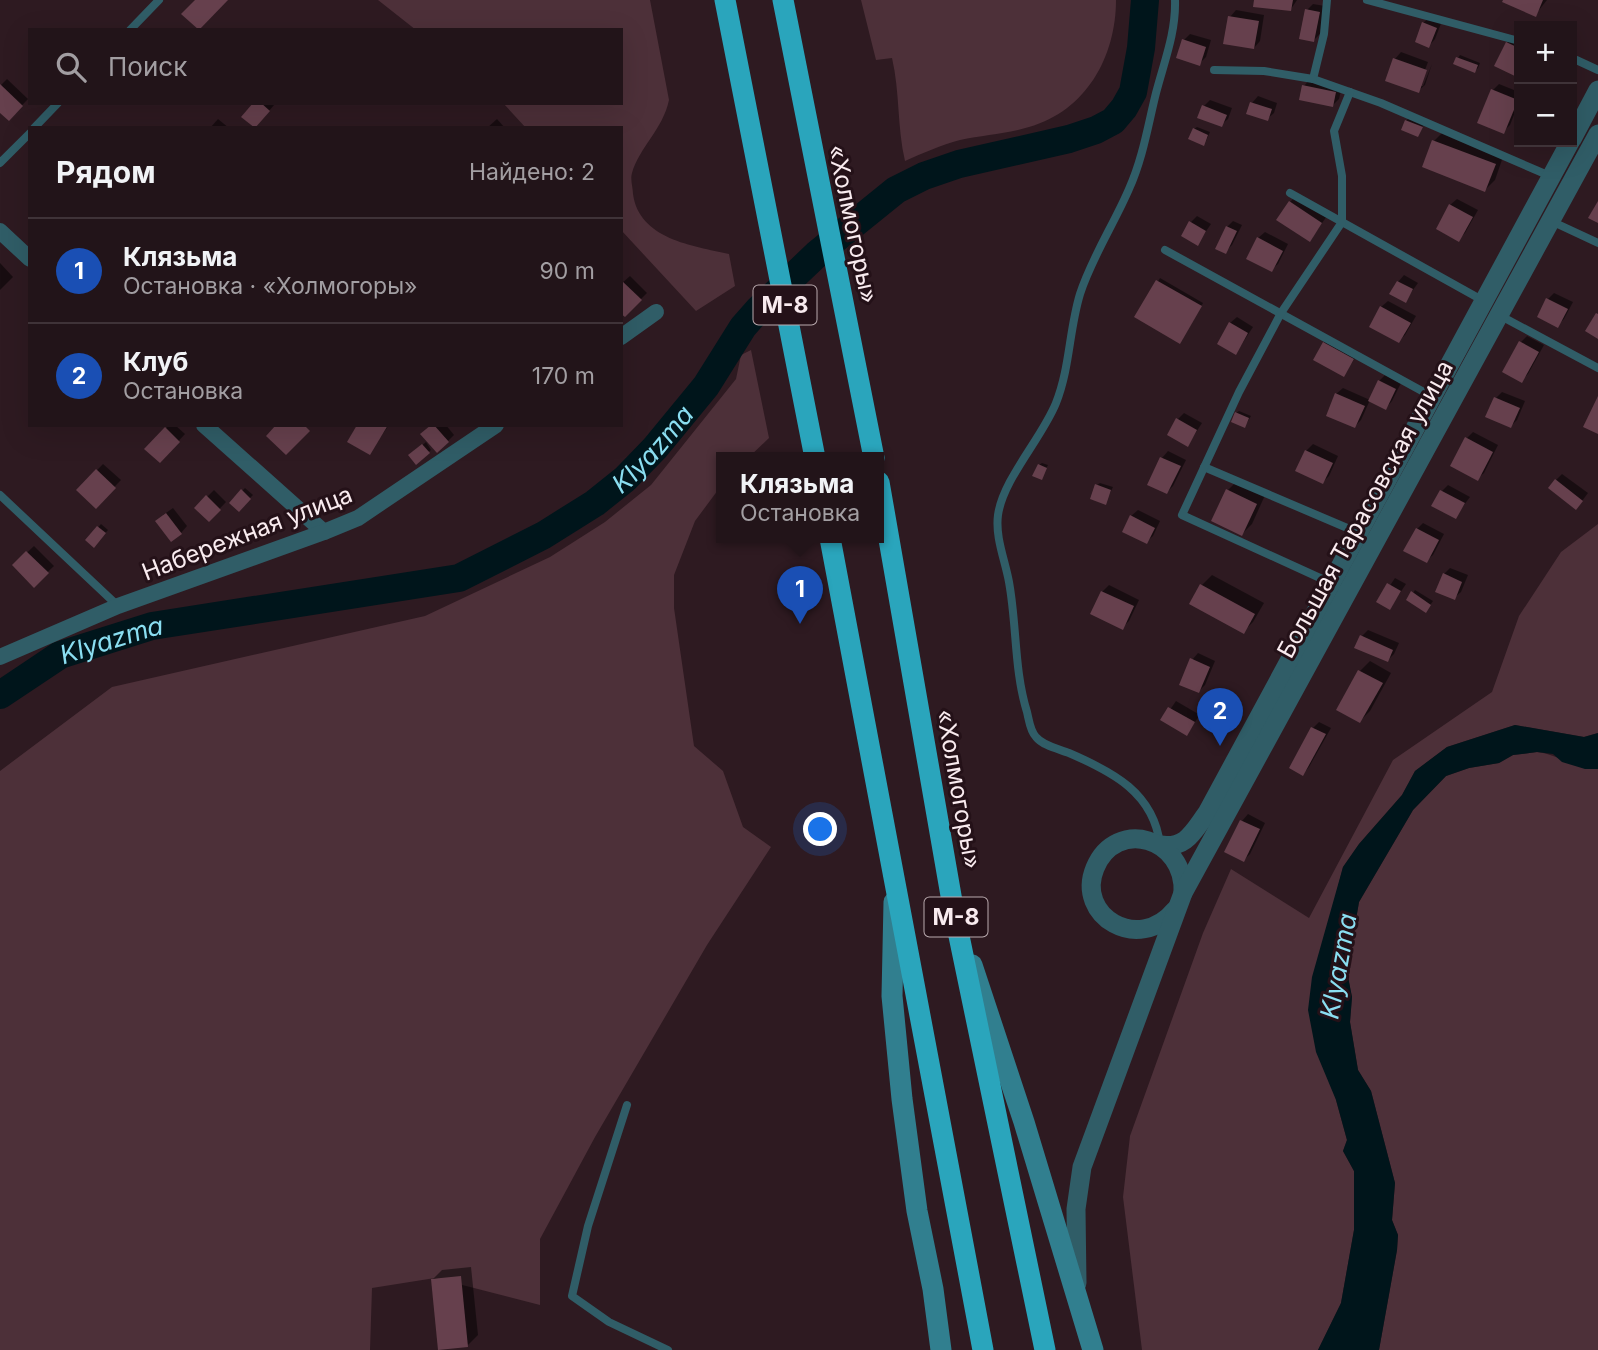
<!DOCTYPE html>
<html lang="ru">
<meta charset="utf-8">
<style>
:root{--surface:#221419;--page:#2e2126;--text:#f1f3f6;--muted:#a29ea2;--line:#3f3338;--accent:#57c9e1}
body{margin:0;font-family:Inter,sans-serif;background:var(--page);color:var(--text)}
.controls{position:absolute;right:21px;top:21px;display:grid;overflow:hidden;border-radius:0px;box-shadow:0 7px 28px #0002}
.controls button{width:63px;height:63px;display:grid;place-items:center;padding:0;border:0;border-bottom:2px solid var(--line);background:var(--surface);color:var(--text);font:35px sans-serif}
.you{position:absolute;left:821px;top:830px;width:24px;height:24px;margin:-18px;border:5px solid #fff;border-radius:50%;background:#1a73e8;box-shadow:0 0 0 10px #1a73e833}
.badge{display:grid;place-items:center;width:46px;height:46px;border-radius:50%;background:var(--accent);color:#fff;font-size:23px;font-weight:700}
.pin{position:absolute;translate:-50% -58px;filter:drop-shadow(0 2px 4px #0008)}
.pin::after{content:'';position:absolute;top:37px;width:24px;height:21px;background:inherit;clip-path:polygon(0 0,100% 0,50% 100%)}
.popup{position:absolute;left:716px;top:452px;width:168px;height:91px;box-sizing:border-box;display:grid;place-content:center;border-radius:0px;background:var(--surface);filter:drop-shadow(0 2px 5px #0005);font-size:23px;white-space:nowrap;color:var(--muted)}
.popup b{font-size:26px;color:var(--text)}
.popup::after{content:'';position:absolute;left:50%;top:100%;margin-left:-14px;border:14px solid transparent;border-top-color:var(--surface)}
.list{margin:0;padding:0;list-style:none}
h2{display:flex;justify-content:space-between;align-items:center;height:91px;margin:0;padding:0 28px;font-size:30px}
h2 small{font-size:23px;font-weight:400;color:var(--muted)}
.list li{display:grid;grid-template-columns:46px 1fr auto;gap:21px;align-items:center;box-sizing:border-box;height:105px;padding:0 28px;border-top:2px solid var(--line)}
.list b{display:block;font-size:26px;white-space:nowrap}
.list p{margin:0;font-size:23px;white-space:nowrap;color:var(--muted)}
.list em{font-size:23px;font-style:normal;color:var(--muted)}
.icon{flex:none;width:38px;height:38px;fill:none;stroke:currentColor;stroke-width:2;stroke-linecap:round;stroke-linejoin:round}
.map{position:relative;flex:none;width:1598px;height:1350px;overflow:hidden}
.search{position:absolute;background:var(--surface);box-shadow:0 7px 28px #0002;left:28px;top:28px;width:595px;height:77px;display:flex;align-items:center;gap:18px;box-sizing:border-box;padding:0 24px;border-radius:0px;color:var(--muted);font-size:26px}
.panel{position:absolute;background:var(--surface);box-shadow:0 7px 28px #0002;left:28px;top:126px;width:595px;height:301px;border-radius:0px}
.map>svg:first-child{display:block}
.green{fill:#4d3039}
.water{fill:#00151b}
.shadow{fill:#0007}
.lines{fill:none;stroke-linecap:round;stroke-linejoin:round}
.river{stroke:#00151b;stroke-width:28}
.building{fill:#66404d}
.service{stroke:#305d67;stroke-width:8}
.minor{stroke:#305d67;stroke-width:16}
.tertiary{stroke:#305d67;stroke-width:19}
.secondary{stroke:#317f8f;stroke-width:21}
.trunk{stroke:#2aa5bc;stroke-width:21}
.labels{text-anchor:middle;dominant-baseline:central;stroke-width:6;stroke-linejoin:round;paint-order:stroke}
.shield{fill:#241118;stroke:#b9aaae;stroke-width:2}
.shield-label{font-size:23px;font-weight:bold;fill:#f9ebef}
.street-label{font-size:24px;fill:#f9ebef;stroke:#241118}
.water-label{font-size:26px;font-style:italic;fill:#8adef1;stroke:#241118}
</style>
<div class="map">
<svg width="1598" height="1350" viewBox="0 0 1598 1350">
<rect width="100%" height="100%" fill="#2e1a21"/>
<g class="green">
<path d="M378,0H650L669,100C663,129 639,148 632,173C630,179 633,188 633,194C639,239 693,246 729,254L735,286L696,311L621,230V128H526L503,103H621V30H416Z"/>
<path d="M861,0H1116C1116,57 1086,111 1029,127C1007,134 983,135 960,140C941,145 923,153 905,161C897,127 900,92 892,58L876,60Z"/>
<polygon points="751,350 769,438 748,458 721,458 721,486 695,521 674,575 674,608 694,746 723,771 743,827 771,847 707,945 595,1137 540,1239 540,1305 435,1278 372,1288 370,1350 0,1350 0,771 112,687 425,616 550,557 605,522 651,485 736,379 741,355"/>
<polygon points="1598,524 1598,733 1584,737 1515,725 1447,747 1415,771 1402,795 1359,844 1343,867 1327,930 1336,1100 1347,1140 1343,1151 1354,1171 1354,1230 1341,1303 1318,1350 1142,1350 1123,1197 1130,1136 1203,933 1231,869 1309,918 1393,760 1492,692 1519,616 1561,552"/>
<path d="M1537,752C1561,755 1572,769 1598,769V1350H1379L1397,1250L1398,1235L1392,1220L1395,1183L1371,1091L1358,1070L1350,1022L1352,997L1347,972L1359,902L1413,810L1446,776L1469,768L1499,763L1513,755Z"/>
</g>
<polygon class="water" points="1515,725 1584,737 1598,733 1598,769 1585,769 1562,762 1553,754 1537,752 1513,755 1499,763 1469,768 1446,776 1413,810 1359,902 1347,972 1352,997 1350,1022 1358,1070 1371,1091 1395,1183 1392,1220 1398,1235 1397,1250 1379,1350 1318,1350 1341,1303 1354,1230 1354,1171 1343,1151 1347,1140 1336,1100 1316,1052 1308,1010 1312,977 1343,867 1359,844 1402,795 1415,771 1447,747"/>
<g class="shadow">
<polygon points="1256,0 1297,0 1291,9"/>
<polygon points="1505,0 1547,0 1535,15"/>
<polygon points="1313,4 1325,6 1320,34 1314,40 1307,10"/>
<polygon points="1236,10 1264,15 1260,41 1254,48 1230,17"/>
<polygon points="1430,17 1442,21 1435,39 1429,46 1423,23"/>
<polygon points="1190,34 1211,40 1206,57 1199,64 1184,40"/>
<polygon points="1513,37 1519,39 1519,76 1497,65 1507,43"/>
<polygon points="1401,52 1428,62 1419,86 1423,86 1432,64 1425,85 1418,91 1387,80 1395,59"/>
<polygon points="1460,55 1480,63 1478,68 1475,71 1458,58"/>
<polygon points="7,79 28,99 9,119 0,111 0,86"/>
<polygon points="1310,79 1342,86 1339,99 1333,105 1304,86"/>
<polygon points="1499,84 1519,92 1519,102 1510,125 1503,132 1493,90"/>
<polygon points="1258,96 1277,103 1274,113 1267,119 1252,103"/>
<polygon points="1210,100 1232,108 1228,119 1221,125 1204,106"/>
<polygon points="255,103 274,103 275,104 261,120"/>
<polygon points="1409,118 1424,124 1418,135 1406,121"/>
<polygon points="218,119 229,128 210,128"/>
<polygon points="497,119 505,128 487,128"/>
<polygon points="1197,127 1210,132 1206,141 1194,129"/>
<polygon points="1444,131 1504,154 1495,180 1485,190 1434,141"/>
<polygon points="1296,196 1327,216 1310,240 1290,202"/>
<polygon points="1457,199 1478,210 1465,233 1459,239 1450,205"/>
<polygon points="1197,216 1211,224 1198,243 1191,222"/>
<polygon points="1233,221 1242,225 1232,245 1225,252 1227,227"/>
<polygon points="1265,232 1288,244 1278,264 1271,270 1258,238"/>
<polygon points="0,263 13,277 0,290"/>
<polygon points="1404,275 1418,283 1405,301 1398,282"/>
<polygon points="630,276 647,293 625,315 621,284"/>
<polygon points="1160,278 1203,303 1182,339 1137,317"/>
<polygon points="1554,293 1573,302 1564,319 1558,325 1548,299"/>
<polygon points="1388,301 1416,316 1405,335 1399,341 1381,307"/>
<polygon points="1237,317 1253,327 1236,353 1230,323"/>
<polygon points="1527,336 1544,345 1528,374 1521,381 1521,342"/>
<polygon points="1330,337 1359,352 1344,375 1324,343"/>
<polygon points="1385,375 1401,383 1392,401 1386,408 1370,400 1361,420 1355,426 1336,394 1343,388 1370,400 1379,381"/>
<polygon points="1502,392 1525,401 1517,420 1511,426 1496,398"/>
<polygon points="1239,411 1251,416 1245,426 1236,413"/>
<polygon points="1184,413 1202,423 1188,445 1178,419"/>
<polygon points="169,425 175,425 185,434 160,461 147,449"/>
<polygon points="359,425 389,425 369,453"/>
<polygon points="432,425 446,425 454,435 448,441"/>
<polygon points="1473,432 1498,445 1484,473 1477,479 1452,465 1467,438"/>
<polygon points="426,442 431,450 416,462 411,455"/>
<polygon points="1313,444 1338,456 1329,476 1323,482 1306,451"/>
<polygon points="1168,451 1186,460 1173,486 1167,492 1149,484 1162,458"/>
<polygon points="1042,463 1048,465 1041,478 1039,465"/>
<polygon points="103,464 121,480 96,506 78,490"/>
<polygon points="1562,474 1588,493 1582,501 1556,480"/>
<polygon points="1238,480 1266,493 1252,524 1242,534 1228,490"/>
<polygon points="1100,483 1113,487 1105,503 1097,485"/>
<polygon points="1448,485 1470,497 1455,517 1442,491"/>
<polygon points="245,488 253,495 238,510 231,502"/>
<polygon points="214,490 226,502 209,520 196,508"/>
<polygon points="173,508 187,526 181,533 163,515"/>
<polygon points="1138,510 1160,521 1153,536 1146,542 1131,516"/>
<polygon points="1423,523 1444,534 1433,555 1426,561 1417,529"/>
<polygon points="101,524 108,530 94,546 87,540"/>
<polygon points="34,546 54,566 34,585 14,565"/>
<polygon points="1450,568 1468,575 1461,592 1454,598 1444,574"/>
<polygon points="1212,575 1264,603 1253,622 1243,632 1191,604 1202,585"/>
<polygon points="1395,578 1406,584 1390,608 1379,602"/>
<polygon points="1109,585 1139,600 1129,621 1123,627 1092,613 1102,592"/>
<polygon points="1415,590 1433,601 1428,608 1413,593"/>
<polygon points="1368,630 1399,643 1394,654 1388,660 1362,636"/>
<polygon points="1198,653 1215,661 1205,685 1199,691 1192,660"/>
<polygon points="1370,661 1391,673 1370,711 1360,721 1338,709 1360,671"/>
<polygon points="1176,701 1200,715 1187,733 1163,720"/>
<polygon points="1319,722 1331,728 1309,767 1303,774 1313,728"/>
<polygon points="1248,814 1265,823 1250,854 1244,860 1227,851 1242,821"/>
<polygon points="471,1267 478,1335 468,1345 432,1280 442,1270"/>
</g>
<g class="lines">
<path class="river" id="s1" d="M0,695L60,655L152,626L459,578L544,535L595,503L625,479L655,448L706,386L743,327L758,310L817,254L896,190L924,176L959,164L1069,139L1096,130L1113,121L1124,108L1133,92L1141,48L1145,0"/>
</g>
<g class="building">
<polygon points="195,0 228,0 199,30 181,14"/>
<polygon points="1254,0 1293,0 1291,11 1253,7"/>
<polygon points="1503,0 1543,0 1536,17 1502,2"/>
<polygon points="1305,9 1320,12 1314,42 1299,39"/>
<polygon points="1228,16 1259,21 1254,49 1223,44"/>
<polygon points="1422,22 1437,28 1429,48 1415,42"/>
<polygon points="1182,39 1206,47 1200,66 1176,58"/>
<polygon points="1506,42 1519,48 1519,78 1494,66"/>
<polygon points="1456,57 1478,65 1475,73 1453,64"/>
<polygon points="1393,58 1427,70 1419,93 1385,81"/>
<polygon points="0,84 23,106 9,121 0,113"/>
<polygon points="1302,85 1336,92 1333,107 1299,100"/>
<polygon points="1491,89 1518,100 1504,134 1477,123"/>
<polygon points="1250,102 1272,109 1268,121 1246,114"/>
<polygon points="253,103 261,103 270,111 255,128 241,117"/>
<polygon points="1202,105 1227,115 1222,127 1197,118"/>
<polygon points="1405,120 1423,127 1418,137 1401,130"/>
<polygon points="1193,128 1208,135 1204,146 1188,139"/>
<polygon points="1432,140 1496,164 1485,192 1422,167"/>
<polygon points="1289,201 1322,223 1310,242 1276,220"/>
<polygon points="1598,201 1598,223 1588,218"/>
<polygon points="1449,204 1473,217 1459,242 1436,229"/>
<polygon points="1189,221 1206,231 1198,246 1181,236"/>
<polygon points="1226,226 1237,231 1226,254 1215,249"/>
<polygon points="1257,237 1283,251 1272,272 1246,259"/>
<polygon points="621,280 642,300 625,317 621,314"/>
<polygon points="1156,280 1202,306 1180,344 1134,317"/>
<polygon points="1397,281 1413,289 1406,303 1389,294"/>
<polygon points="1546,298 1568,309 1558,328 1537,317"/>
<polygon points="1380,306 1411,323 1399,343 1369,327"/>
<polygon points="1596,313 1598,314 1598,339 1585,331"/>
<polygon points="1229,322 1248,333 1236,355 1217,344"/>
<polygon points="1519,341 1539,352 1522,383 1502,372"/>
<polygon points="1323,342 1354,359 1344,377 1313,360"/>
<polygon points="1378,380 1396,389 1386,410 1368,401"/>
<polygon points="1335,393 1365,406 1355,428 1326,416"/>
<polygon points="1598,396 1598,434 1583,427"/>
<polygon points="1494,397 1520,408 1511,428 1485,417"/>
<polygon points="1235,412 1249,418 1245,428 1231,422"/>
<polygon points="1176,418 1197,430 1188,447 1167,435"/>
<polygon points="276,425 304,425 310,431 286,455 266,436"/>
<polygon points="357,425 388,425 370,455 347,442"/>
<polygon points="431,425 434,425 449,442 437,453 420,434"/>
<polygon points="165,427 180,442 160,463 144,449"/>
<polygon points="1465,437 1493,452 1478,481 1450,466"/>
<polygon points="422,444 430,453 416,465 408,455"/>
<polygon points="1305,450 1333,463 1323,484 1295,471"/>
<polygon points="1160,457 1181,466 1167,494 1147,485"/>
<polygon points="1038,464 1047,468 1042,480 1032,476"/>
<polygon points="96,469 116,488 96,509 76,490"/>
<polygon points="1555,479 1583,501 1576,510 1548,488"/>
<polygon points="1095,484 1111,490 1106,505 1090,499"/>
<polygon points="241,489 251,499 239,512 229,503"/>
<polygon points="1226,489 1257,504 1242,536 1211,521"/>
<polygon points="1440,490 1465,503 1456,519 1431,506"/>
<polygon points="206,495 221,510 209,522 194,508"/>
<polygon points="166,513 182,534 171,542 155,521"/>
<polygon points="1130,515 1155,528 1147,544 1122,532"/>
<polygon points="97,526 106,533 94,548 85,540"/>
<polygon points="1416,528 1439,540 1427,563 1403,551"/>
<polygon points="26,551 49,573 34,588 12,565"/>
<polygon points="1443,573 1462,582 1455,600 1435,592"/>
<polygon points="1387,583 1401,591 1390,610 1376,602"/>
<polygon points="1200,584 1255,614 1244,634 1189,604"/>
<polygon points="1101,591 1134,606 1123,630 1090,614"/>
<polygon points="1411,591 1431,605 1426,613 1406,600"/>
<polygon points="1360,635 1393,650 1388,662 1354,648"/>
<polygon points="1190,658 1210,667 1199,693 1179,685"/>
<polygon points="1358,670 1383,683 1360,723 1336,710"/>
<polygon points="1168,707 1195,722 1187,736 1160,720"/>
<polygon points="1311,727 1326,734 1303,776 1289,768"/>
<polygon points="1240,820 1260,829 1244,862 1224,852"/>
<polygon points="461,1276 468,1347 438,1350 431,1279"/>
</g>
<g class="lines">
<g class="service">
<polyline points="1327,0 1324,34 1313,79 1381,103 1550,176"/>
<polyline points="1367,0 1519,41"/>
<polyline points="130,30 159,0"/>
<polyline points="1572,58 1598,70"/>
<polyline points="1214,70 1264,71 1313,79"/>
<polyline points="34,128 58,103"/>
<polyline points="0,163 30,133"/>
<polyline points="1290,193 1482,300"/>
<polyline points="1551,221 1598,243"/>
<polyline points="1165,250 1431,396"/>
<polyline points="1499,315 1598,368"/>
<polyline points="1204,467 1359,533"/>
<polyline points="0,495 118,606"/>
<polyline points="1331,583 1182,515 1239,392 1281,313 1342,222 1342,176 1334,131 1350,92"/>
<path d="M1160,845C1154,793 1113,772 1069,753C1059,749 1043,746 1036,737C1030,731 1029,720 1027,712C1014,670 1017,626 1009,582C1005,560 995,537 998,515C1003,479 1042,438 1056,403C1070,368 1069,330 1080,294C1092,257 1114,224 1129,189C1143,158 1148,125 1156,93C1164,62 1176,33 1175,0"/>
<polyline points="627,1105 588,1226 572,1296 609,1322 668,1350"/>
</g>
<g class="minor">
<polyline points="0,231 30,259"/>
<polyline points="621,337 656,312"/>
<polyline points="204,425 324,532"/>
<polyline points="0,657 118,606 324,532 358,518 496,425"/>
</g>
<g class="tertiary">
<polyline points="1572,139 1598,90"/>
<path d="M1160,845C1186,849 1193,832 1207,813L1570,142"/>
<path d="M1175,910C1139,954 1075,916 1095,868C1116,817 1186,838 1183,893"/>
<polyline points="1077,1283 1076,1209 1082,1167 1183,893 1598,134"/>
</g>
<g class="secondary">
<polyline points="894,902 892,996 902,1099 917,1211 933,1289 941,1350"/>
<polyline points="972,965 1024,1122 1093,1350"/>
</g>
<g class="trunk">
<polyline points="725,0 815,458"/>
<polyline points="783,0 874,458"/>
<polyline points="879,482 953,907 1045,1350"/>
<polyline points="830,538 983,1350"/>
</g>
</g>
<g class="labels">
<g class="shield">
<rect x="753.5" y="285.5" width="63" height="39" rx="5"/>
<rect x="924.5" y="897.5" width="63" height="39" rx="5"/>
</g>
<g class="shield-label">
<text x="785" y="305">М-8</text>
<text x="956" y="917">М-8</text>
</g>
<g class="street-label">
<text transform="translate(853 224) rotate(78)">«Холмогоры»</text>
<text transform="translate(1365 509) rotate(-61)">Большая Тарасовская улица</text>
<text transform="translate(247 533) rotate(-21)">Набережная улица</text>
<text transform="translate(959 789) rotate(80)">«Холмогоры»</text>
</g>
<g class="water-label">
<text stroke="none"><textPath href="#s1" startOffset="714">Klyazma</textPath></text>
<text stroke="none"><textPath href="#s1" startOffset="126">Klyazma</textPath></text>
<text transform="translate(1338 966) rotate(-80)">Klyazma</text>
</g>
</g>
</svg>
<div class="controls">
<button>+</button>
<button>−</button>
</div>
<div class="you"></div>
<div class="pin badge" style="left:800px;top:624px;background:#1a4fb4">1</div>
<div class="popup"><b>Клязьма</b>Остановка</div>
<div class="pin badge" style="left:1220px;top:746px;background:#1a4fb4">2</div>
<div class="search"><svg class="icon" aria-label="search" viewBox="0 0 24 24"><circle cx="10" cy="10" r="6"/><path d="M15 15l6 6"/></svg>Поиск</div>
<section class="panel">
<h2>Рядом<small>Найдено: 2</small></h2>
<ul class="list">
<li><span class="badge" style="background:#1a4fb4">1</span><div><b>Клязьма</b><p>Остановка · «Холмогоры»</p></div><em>90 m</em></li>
<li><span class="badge" style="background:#1a4fb4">2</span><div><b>Клуб</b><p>Остановка</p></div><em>170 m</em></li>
</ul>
</section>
</div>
